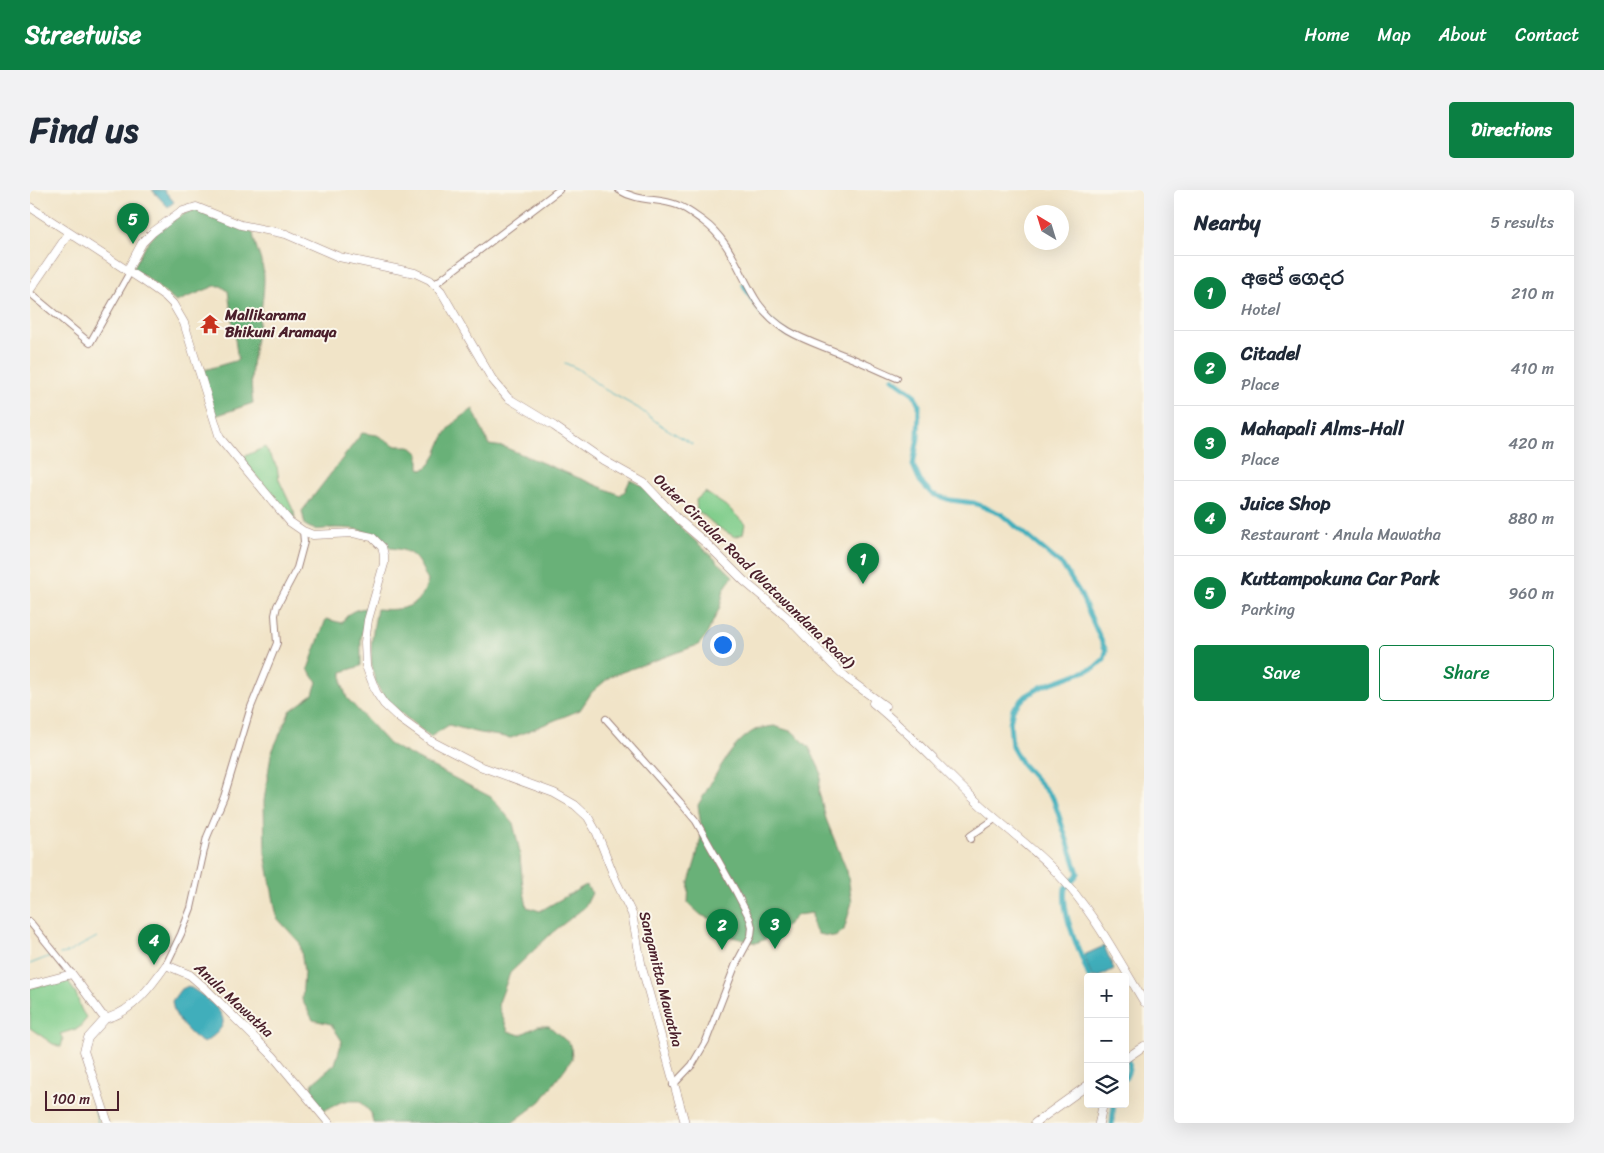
<!DOCTYPE html>
<meta charset="utf-8">
<style>
:root{--surface:#fff;--page:#f2f2f3;--text:#1f2937;--muted:#747a83;--line:#e0e1e3;--accent:#0b8043}
body{margin:0;font-family:Sriracha,"Noto Sans Sinhala",sans-serif;background:var(--page);color:var(--text)}
.controls{position:absolute;right:15px;bottom:15px;display:grid;overflow:hidden;border-radius:5px;box-shadow:0 5px 20px #0002}
.controls button{width:45px;height:45px;display:grid;place-items:center;padding:0;border:0;border-bottom:1px solid var(--line);background:var(--surface);color:var(--text);font:25px sans-serif}
.compass{position:absolute;left:994px;top:15px;width:45px;height:45px;border-radius:50%;background:var(--surface);box-shadow:0 5px 20px #0002;rotate:322deg}
.scale{position:absolute;left:15px;bottom:12px;width:74px;box-sizing:border-box;padding-left:5px;border:2px solid #4a1f2b;border-top:0;font-size:14px;line-height:18px;white-space:nowrap;color:#4a1f2b;-webkit-text-stroke:4px #fbf7ec;paint-order:stroke}
.you{position:absolute;left:692px;top:454px;width:18px;height:18px;margin:-12px;border:4px solid #fff;border-radius:50%;background:#1a73e8;box-shadow:0 0 0 8px #1a73e833}
.badge{display:grid;place-items:center;width:32px;height:32px;border-radius:50%;background:var(--accent);color:#fff;font-size:16px;font-weight:700}
.pin{position:absolute;translate:-50% -41px;filter:drop-shadow(0 1px 2px #0008)}
.pin::after{content:'';position:absolute;top:26px;width:18px;height:15px;background:inherit;clip-path:polygon(0 0,100% 0,50% 100%)}
.list{margin:0;padding:0;list-style:none}
h2{display:flex;justify-content:space-between;align-items:center;height:65px;margin:0;padding:0 20px;font-size:21px}
h2 small{font-size:16px;font-weight:400;color:var(--muted)}
.list li{display:grid;grid-template-columns:32px 1fr auto;gap:15px;align-items:center;box-sizing:border-box;height:75px;padding:0 20px;border-top:1px solid var(--line)}
.list b{display:block;font-size:19px;white-space:nowrap}
.list p{margin:0;font-size:16px;white-space:nowrap;color:var(--muted)}
.list em{font-size:16px;font-style:normal;color:var(--muted)}
.actions{display:flex;gap:10px;padding:15px 20px}
.actions a{flex:1;padding:11px 0;border:1px solid var(--accent);border-radius:5px;text-align:center;font-size:18px;color:var(--accent)}
.actions .main{background:var(--accent);color:#fff}
.icon{flex:none;width:28px;height:28px;fill:none;stroke:currentColor;stroke-width:2;stroke-linecap:round;stroke-linejoin:round}
.map{position:relative;flex:none;width:1114px;height:933px;overflow:hidden;border-radius:5px}
header{display:flex;align-items:center;gap:30px;box-sizing:border-box;height:70px;padding:0 25px;background:var(--accent);color:#fff}
header strong{font-size:24px}
nav{display:flex;gap:28px;margin-inline-start:auto;font-size:18px}
.intro{display:flex;align-items:center;justify-content:space-between;box-sizing:border-box;height:120px;padding:0 30px}
h1{margin:0;font-size:35px}
.button{padding:12px 22px;border-radius:5px;background:var(--accent);color:#fff;font-size:18px;font-weight:700}
main{display:flex;gap:30px;padding:0 30px}
aside{flex:1;background:var(--surface);border-radius:5px;box-shadow:0 5px 20px #0002}
.map>svg:first-child{display:block}
.green{fill:#82ce8d;stroke:#66765c}
.forest{fill:#69b178;stroke:#5a6852}
.water{fill:#3faebb;stroke:#446673}
.lines{fill:none;stroke-linecap:round;stroke-linejoin:round}
.stream{stroke:#3faebb;stroke-width:1}
.canal{stroke:#3faebb;stroke-width:5}
.minor-casing{stroke:#9e827a;stroke-width:8}
.major-casing{stroke:#9e827a;stroke-width:9}
.minor{stroke:#fff;stroke-width:6}
.major{stroke:#fff;stroke-width:8}
.labels{text-anchor:middle;dominant-baseline:central;stroke-width:4;stroke-linejoin:round;paint-order:stroke}
.poi-label{font-size:15px;font-weight:bold;fill:#4a1f2b;stroke:#fbf7ec;text-anchor:start}
.street-label{font-size:15px;fill:#4a1f2b;stroke:#fbf7ec}
</style>
<header>
<strong>Streetwise</strong>
<nav><a>Home</a><a>Map</a><a>About</a><a>Contact</a></nav>
</header>
<div class="intro"><h1>Find us</h1><a class="button">Directions</a></div>
<main>
<div class="map">
<svg width="1114" height="933" viewBox="0 0 1114 933">
<rect width="100%" height="100%" fill="#fbf7ec"/>
<filter id="ink" filterUnits="userSpaceOnUse"><feTurbulence type="fractalNoise" baseFrequency=".02" numOctaves="2"/><feDisplacementMap in="SourceGraphic" scale="10" xChannelSelector="R" yChannelSelector="G"/><feConvolveMatrix kernelMatrix="1 2 1 2 8 2 1 2 1" color-interpolation-filters="sRGB"/></filter>
<filter id="wash" filterUnits="userSpaceOnUse"><feTurbulence type="fractalNoise" baseFrequency=".0096" numOctaves="4" result="noise"/><feDisplacementMap in="SourceGraphic" scale="20" xChannelSelector="R" yChannelSelector="G"/><feGaussianBlur stdDeviation="1.12" result="paint"/><feColorMatrix in="noise" values="0 0 0 0 0 0 0 0 0 0 0 0 0 0 0 0 0 1.4 0 .05"/><feComposite in="paint" operator="in"/></filter>
<g filter="url(#wash)">
<rect width="100%" height="100%" fill="#f1e4c8"/>
<g class="green">
<polygon points="235,257 247,277 249,290 264,322 265,328 263,330 211,268"/>
<polygon points="675,302 699,318 715,334 713,344 705,347 686,336 671,323 667,322 666,310"/>
<path d="M38,789C40,796 46,802 48,809C50,817 51,821 57,828L49,838L30,844L33,849L31,857L23,854L0,838V798Z"/>
</g>
<g class="forest">
<path d="M165,19L223,43C225,59 235,74 234,91C233,133 216,170 223,213L185,226L171,181L208,170L198,101L191,96H185L146,112L116,87L103,79C119,46 131,34 165,19Z"/>
<path d="M443,219L459,255L474,257L590,305L595,301L600,290L611,295L645,332L703,386L694,399L690,417L676,446L668,455L581,486L562,502L550,520L481,548L445,542L419,535L400,547C386,535 357,514 349,499C336,474 342,445 347,419C373,421 390,418 398,391C388,370 385,360 360,358C343,339 326,338 302,338C290,339 286,342 275,335L272,321L332,243L347,245L366,256H380L389,264V278L393,280C406,273 408,255 416,243C423,232 433,226 443,219Z"/>
<path d="M337,418L331,448V476L312,482V494L317,508L359,554L461,607L483,633L489,658L493,696L497,717L510,721L556,695L562,703L555,717L523,742L480,783L468,815L478,841L490,845L508,836H519L541,855L542,869L511,911L482,933H343L341,923L330,911H313L293,921L280,902L283,893L305,874L312,851L301,834L283,830L272,810L274,782L270,753L247,728L235,663L234,611L241,564L260,521L283,504L287,492L278,479L296,429L312,433C318,422 325,419 337,418Z"/>
<path d="M744,536L763,542L779,557L791,582L789,602L796,629L817,681L822,712L814,740L805,747L788,744L783,737L782,723L767,725L749,743L726,753L702,747L694,735L671,725L658,713L659,692L666,669L672,643L668,615C683,591 699,554 725,540C730,538 738,537 744,536Z"/>
</g>
<g class="water">
<polygon points="122,0 134,0 144,12 138,17"/>
<polygon points="1074,756 1084,779 1069,787 1062,787 1054,765"/>
<path d="M158,796C168,802 195,819 193,833C192,840 180,849 174,853C163,848 150,834 145,823C143,820 143,815 142,811L150,800Z"/>
</g>
<g class="lines">
<g class="stream">
<polyline points="535,173 548,179 574,199 608,218 632,236 662,254"/>
<polyline points="30,764 37,763 67,747"/>
<polyline points="0,774 23,765"/>
<polyline points="63,912 68,933"/>
</g>
<g class="canal">
<path d="M714,95C727,120 742,139 769,149"/>
<path d="M862,188L884,204L889,215L888,248L883,275L890,291L902,304L920,310L944,313L971,324L1033,376L1050,403L1076,461L1074,469L1064,478L1013,496L996,506L983,519L980,533L982,557L992,574L1023,608L1048,683L1045,688L1035,698C1031,727 1050,759 1059,787"/>
<path d="M1095,862C1101,873 1101,878 1095,889"/>
<polyline points="1082,933 1084,914"/>
</g>
</g>
</g>
<g filter="url(#ink)">
<g class="lines">
<defs>
<g id="minor">
<path d="M589,0C608,12 628,8 647,15C656,18 666,26 673,31C701,51 710,86 728,113C750,144 778,150 811,164C830,171 848,180 867,188"/>
<polyline points="405,94 529,0"/>
<polyline points="0,103 60,153 100,82"/>
<polyline points="576,529 650,612 666,631 705,700 720,729 722,737 721,746 705,776 676,851 662,875 643,895"/>
<polyline points="941,649 940,646 965,629"/>
<polyline points="0,732 42,784"/>
<polyline points="136,775 151,744 161,718 177,647 194,607 221,517 247,453 245,425 247,416 267,378 274,352 273,341"/>
</g>
<g id="major">
<polyline points="0,17 115,92 135,106 143,114 154,133 190,248 260,332 273,341 283,345 323,343 342,347 352,357 354,365 354,374 338,430 335,452 336,476 346,502 354,514 369,528 401,551 447,575 524,603 545,615 558,627 567,643 586,691 602,724 612,778 655,933"/>
<path d="M97,81L112,53L123,42L150,22L166,17L211,35L256,44L309,67L385,83L400,90L411,101L462,189L478,208L524,236L573,270L614,293L649,330L677,354L714,391L757,427L803,475L818,489L855,516L843,513C880,543 911,578 945,610C971,635 1000,655 1025,681C1062,719 1087,767 1114,812"/>
<polyline points="0,100 39,43"/>
<path d="M0,795L42,784L72,825L78,828C103,821 122,795 136,775L160,785L176,799L243,866L299,933"/>
<polyline points="76,828 58,848 54,861 78,933"/>
<polyline points="1095,869 1114,856"/>
<polyline points="1005,933 1058,895"/>
<polyline points="1069,933 1073,914"/>
</g>
</defs>
<use href="#minor" class="minor-casing"/>
<use href="#major" class="major-casing"/>
<use href="#minor" class="minor"/>
<use href="#major" class="major"/>
</g>
</g>
<defs>
<symbol id="temple-bare" viewBox="-9 -9 18 18"><path d="M0-6L5-2H3V0L6.5 2.5H4V6H1.5V3h-3V6H-4V2.5H-6.5L-3 0V-2H-5Z" fill="#c8321e" stroke="#fbf7ec" stroke-width="2.5" paint-order="stroke"/></symbol>
</defs>
<g fill-rule="evenodd">
<use href="#temple-bare" x="166" y="120" width="28" height="28"/>
</g>
<g class="labels">
<g class="poi-label">
<text x="195" y="125">Mallikarama<tspan x="195" dy="17">Bhikuni Aramaya</tspan></text>
</g>
<g class="street-label">
<text transform="translate(724 381) rotate(44)">Outer Circular Road (Watawandana Road)</text>
<text transform="translate(631 789) rotate(76)">Sangamitta Mawatha</text>
<text transform="translate(204 810) rotate(43)">Anula Mawatha</text>
</g>
</g>
</svg>
<div class="controls">
<button>+</button>
<button>−</button>
<button><svg class="icon" aria-label="layers" viewBox="0 0 24 24"><path d="M12 4l9 5-9 5-9-5zM3 14l9 5 9-5"/></svg></button>
</div>
<svg class="compass" viewBox="-18 -18 36 36"><path d="M0-13l5 13h-10z" fill="#e53935"/><path d="M0 13l5-13h-10z" fill="#747a83"/></svg>
<div class="scale">100 m</div>
<div class="you"></div>
<div class="pin badge" style="left:833px;top:394px">1</div>
<div class="pin badge" style="left:692px;top:760px">2</div>
<div class="pin badge" style="left:745px;top:759px">3</div>
<div class="pin badge" style="left:124px;top:775px">4</div>
<div class="pin badge" style="left:103px;top:54px">5</div>
</div>
<aside>
<h2>Nearby<small>5 results</small></h2>
<ul class="list">
<li><span class="badge">1</span><div><b>අපේ ගෙදර</b><p>Hotel</p></div><em>210 m</em></li>
<li><span class="badge">2</span><div><b>Citadel</b><p>Place</p></div><em>410 m</em></li>
<li><span class="badge">3</span><div><b>Mahapali Alms-Hall</b><p>Place</p></div><em>420 m</em></li>
<li><span class="badge">4</span><div><b>Juice Shop</b><p>Restaurant · Anula Mawatha</p></div><em>880 m</em></li>
<li><span class="badge">5</span><div><b>Kuttampokuna Car Park</b><p>Parking</p></div><em>960 m</em></li>
</ul>
<div class="actions"><a class="main">Save</a><a>Share</a></div>
</aside>
</main>
